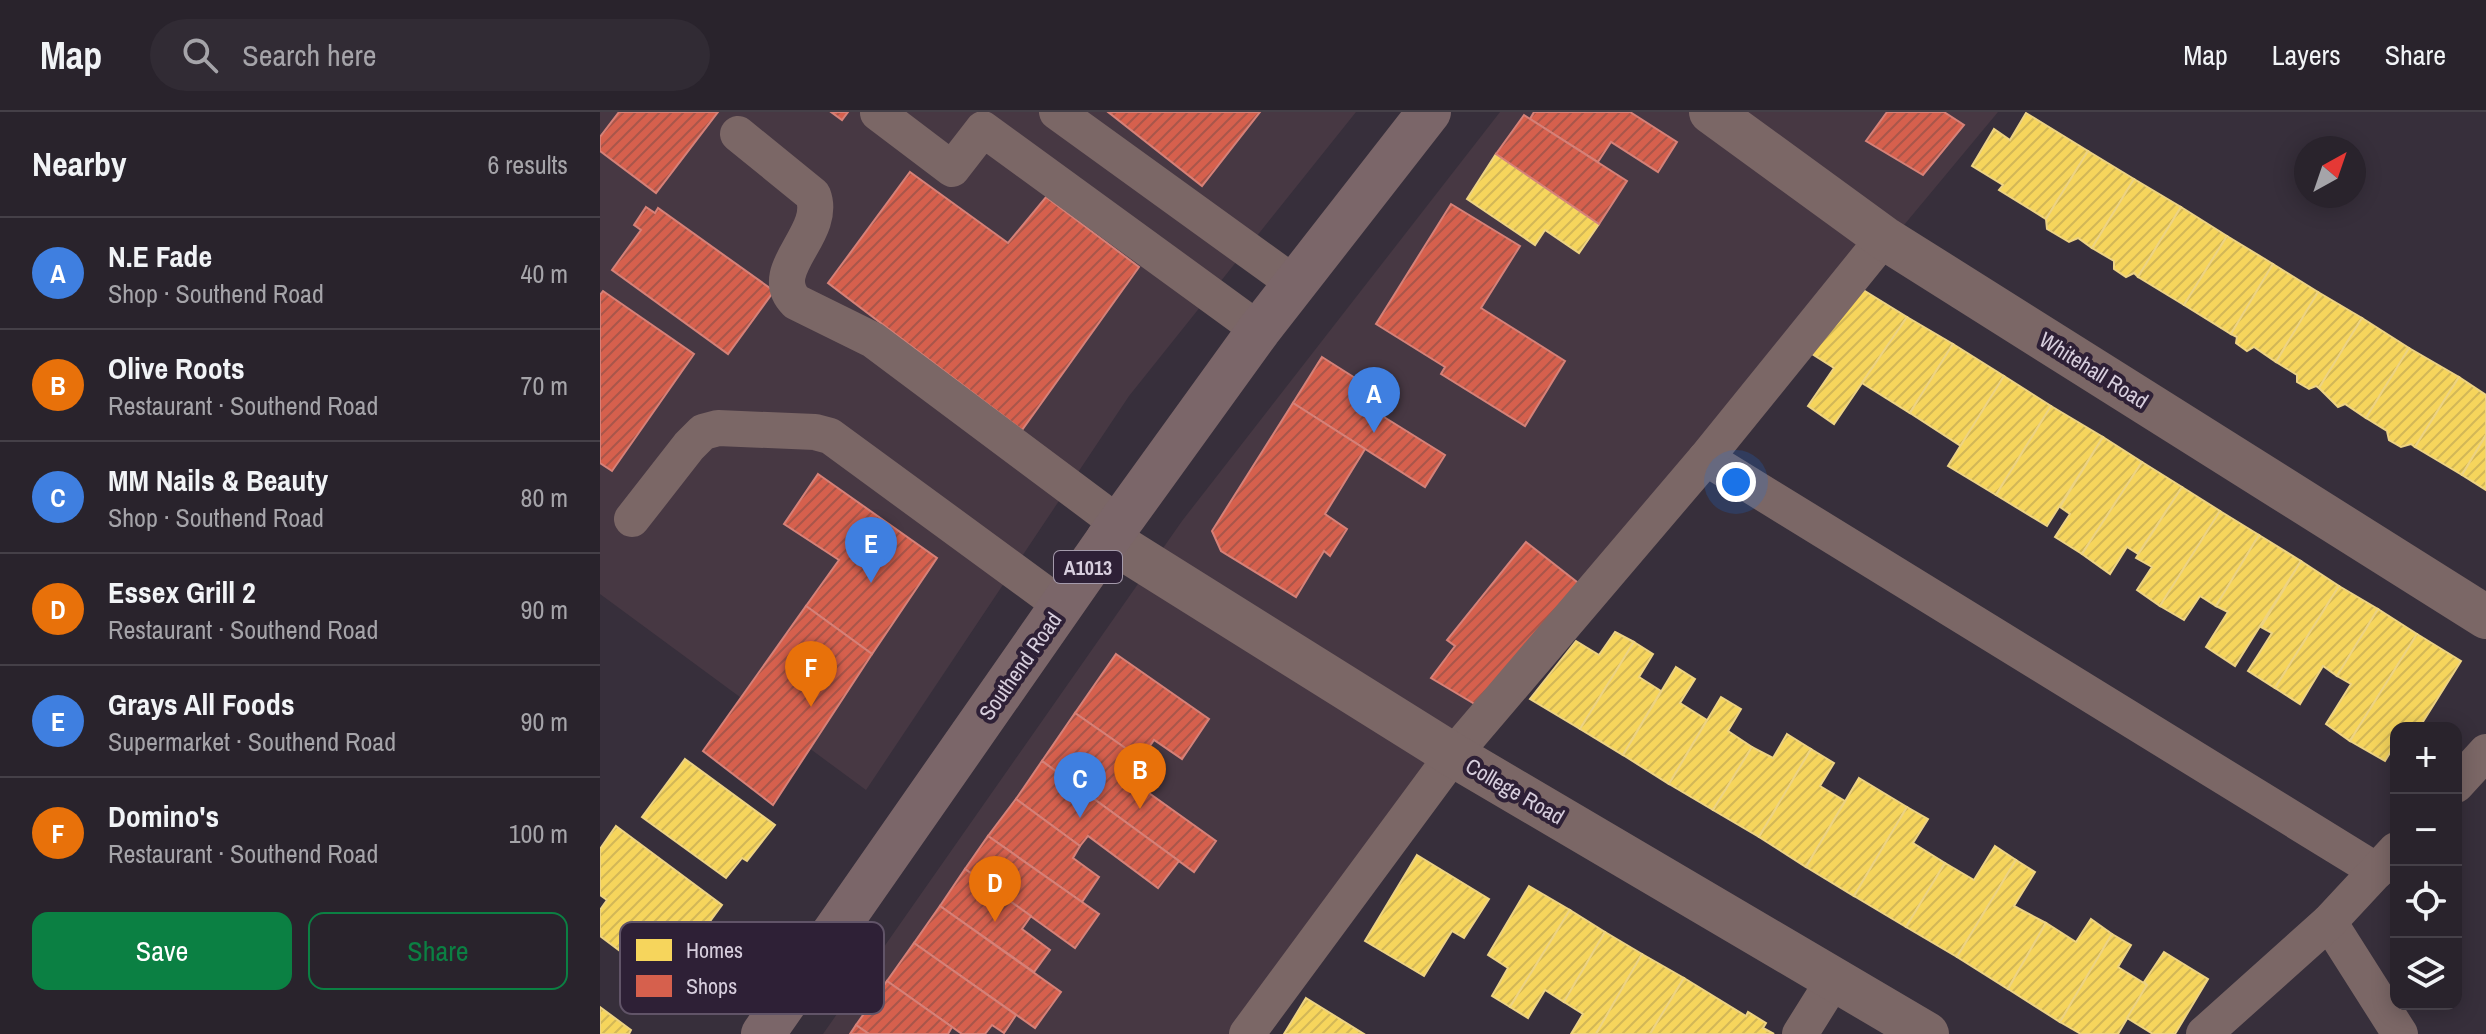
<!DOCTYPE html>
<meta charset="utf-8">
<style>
:root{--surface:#29232c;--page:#312b34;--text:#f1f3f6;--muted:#a5a4a9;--line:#454048;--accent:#0b8043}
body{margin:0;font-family:"Archivo Narrow",sans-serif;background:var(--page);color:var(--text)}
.controls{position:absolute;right:24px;bottom:24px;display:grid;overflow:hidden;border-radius:16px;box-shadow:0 4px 20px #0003}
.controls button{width:72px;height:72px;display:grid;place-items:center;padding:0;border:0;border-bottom:2px solid var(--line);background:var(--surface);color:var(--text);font:40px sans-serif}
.compass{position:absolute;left:1694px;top:24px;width:72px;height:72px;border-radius:50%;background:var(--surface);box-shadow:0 4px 20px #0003;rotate:40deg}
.you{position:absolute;left:1136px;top:370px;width:28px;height:28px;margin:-20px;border:6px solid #fff;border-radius:50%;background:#1a73e8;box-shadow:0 0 0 12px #1a73e833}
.badge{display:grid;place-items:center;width:52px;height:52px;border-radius:50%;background:var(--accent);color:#fff;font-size:26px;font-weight:700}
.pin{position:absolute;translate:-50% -66px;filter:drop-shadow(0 2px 4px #0008)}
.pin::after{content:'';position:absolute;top:42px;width:28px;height:24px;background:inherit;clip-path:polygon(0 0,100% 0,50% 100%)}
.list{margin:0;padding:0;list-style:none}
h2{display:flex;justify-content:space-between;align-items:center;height:104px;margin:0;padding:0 32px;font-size:34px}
h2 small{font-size:26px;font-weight:400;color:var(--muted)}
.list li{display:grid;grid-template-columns:52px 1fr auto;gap:24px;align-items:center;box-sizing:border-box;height:112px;padding:0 32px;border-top:2px solid var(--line)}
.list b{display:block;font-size:30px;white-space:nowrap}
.list p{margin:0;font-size:26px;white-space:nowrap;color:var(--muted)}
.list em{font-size:26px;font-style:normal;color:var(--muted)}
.actions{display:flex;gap:16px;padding:24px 32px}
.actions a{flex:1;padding:18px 0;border:2px solid var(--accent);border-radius:16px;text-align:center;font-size:28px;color:var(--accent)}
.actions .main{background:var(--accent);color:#fff}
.icon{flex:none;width:44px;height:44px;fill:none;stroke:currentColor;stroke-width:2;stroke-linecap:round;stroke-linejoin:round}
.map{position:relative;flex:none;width:1886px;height:922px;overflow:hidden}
header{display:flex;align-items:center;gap:48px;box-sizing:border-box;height:112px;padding:0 40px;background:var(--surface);border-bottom:2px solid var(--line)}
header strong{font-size:38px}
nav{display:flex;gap:44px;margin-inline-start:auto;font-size:28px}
.search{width:560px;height:72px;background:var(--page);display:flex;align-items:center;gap:20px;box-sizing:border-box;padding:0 28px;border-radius:44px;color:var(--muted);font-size:30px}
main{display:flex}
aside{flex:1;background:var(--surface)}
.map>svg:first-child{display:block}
.commercial{fill:#473843}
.homes{fill:url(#homes-hatch);stroke:#edd383;stroke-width:2}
.shops{fill:url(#shops-hatch);stroke:#d68178;stroke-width:2}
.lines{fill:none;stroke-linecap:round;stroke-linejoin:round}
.service{stroke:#7b6766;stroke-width:36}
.minor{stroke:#7b6766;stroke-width:44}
.primary{stroke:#7b6669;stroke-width:44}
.labels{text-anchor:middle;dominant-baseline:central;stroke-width:8;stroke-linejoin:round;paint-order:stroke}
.shield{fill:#2e2036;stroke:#a49aab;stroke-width:2}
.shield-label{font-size:20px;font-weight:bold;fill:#d7cedd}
.street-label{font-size:22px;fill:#d7cedd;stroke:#2e2036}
.key{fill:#2e2036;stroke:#615468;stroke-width:2}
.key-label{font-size:22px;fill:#d7cedd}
</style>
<header>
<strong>Map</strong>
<div class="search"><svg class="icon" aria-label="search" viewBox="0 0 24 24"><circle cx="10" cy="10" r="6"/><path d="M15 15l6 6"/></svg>Search here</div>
<nav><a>Map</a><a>Layers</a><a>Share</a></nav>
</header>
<main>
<aside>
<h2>Nearby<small>6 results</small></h2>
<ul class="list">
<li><span class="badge" style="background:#3f7fe0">A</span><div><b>N.E Fade</b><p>Shop · Southend Road</p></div><em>40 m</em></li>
<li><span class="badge" style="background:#e8710a">B</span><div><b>Olive Roots</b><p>Restaurant · Southend Road</p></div><em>70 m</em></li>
<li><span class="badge" style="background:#3f7fe0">C</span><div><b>MM Nails &amp; Beauty</b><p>Shop · Southend Road</p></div><em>80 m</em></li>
<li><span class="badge" style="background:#e8710a">D</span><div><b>Essex Grill 2</b><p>Restaurant · Southend Road</p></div><em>90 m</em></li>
<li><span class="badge" style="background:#3f7fe0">E</span><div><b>Grays All Foods</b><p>Supermarket · Southend Road</p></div><em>90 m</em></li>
<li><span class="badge" style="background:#e8710a">F</span><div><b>Domino's</b><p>Restaurant · Southend Road</p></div><em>100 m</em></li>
</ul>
<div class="actions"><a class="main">Save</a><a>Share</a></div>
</aside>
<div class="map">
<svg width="1886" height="922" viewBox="0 0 1886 922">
<defs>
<pattern id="homes-hatch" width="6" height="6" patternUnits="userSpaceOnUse" patternTransform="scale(2)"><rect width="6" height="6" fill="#f6d55c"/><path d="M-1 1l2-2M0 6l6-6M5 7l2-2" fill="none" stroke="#d2b757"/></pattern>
<pattern id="shops-hatch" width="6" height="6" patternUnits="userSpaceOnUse" patternTransform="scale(2)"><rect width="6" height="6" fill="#d6604d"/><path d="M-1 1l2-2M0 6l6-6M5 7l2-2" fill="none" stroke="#a9564a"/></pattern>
</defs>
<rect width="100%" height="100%" fill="#372f3b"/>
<g class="commercial">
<polygon points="0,0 756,0 529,284 266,678 0,482"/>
<polygon points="900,0 1398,0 1270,154 905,605 660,922 223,922 582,409"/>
</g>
<g class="homes">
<polygon points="1426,1 1488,39 1446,107 1399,78 1403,73 1372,54 1394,17 1410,28"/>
<polygon points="1488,39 1534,67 1492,136 1478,126 1469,130 1447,117 1446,107"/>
<polygon points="896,42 999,112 979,141 945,118 935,133 867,87"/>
<polygon points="1534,67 1581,95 1538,165 1534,161 1526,165 1514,157 1514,149 1492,136"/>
<polygon points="1581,95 1627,124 1584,193 1538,165"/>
<polygon points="1627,124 1673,152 1631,222 1584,193"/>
<polygon points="1673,152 1718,180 1676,250 1654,235 1647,239 1636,231 1637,225 1631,222"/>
<polygon points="1260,176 1307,205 1234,312 1208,294 1234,256 1209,240"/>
<polygon points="1718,180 1762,206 1719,276 1716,274 1709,277 1697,270 1697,263 1676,250"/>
<polygon points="1307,205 1353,232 1310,301 1262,271"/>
<polygon points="1762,206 1809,236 1766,306 1745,292 1738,295 1719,276"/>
<polygon points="1353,232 1404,264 1361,334 1310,301"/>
<polygon points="1809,236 1859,265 1815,335 1811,332 1801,335 1789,328 1787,319 1766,306"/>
<polygon points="1404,264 1451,294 1396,383 1348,354"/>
<polygon points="1859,265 1886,283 1886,323 1862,363 1815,335"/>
<polygon points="1451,294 1503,325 1447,414 1396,383"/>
<polygon points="1886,323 1886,378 1862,363"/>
<polygon points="1503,325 1542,350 1482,442 1455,425 1470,402 1460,395"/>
<polygon points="1542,350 1582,375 1538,442 1527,435 1510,462 1482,442"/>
<polygon points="1582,375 1620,399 1560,494 1537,478 1552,455 1536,446"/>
<polygon points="1620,399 1659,423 1616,494 1600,484 1584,508 1560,494"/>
<polygon points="1659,423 1701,449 1635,554 1606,535 1628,500 1616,494"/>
<polygon points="1701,449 1739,474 1675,576 1648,559 1672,521 1661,515"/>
<polygon points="1739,474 1778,497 1737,564 1723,554 1700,592 1675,576"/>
<polygon points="1778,497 1817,522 1750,629 1726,612 1751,572 1737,564"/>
<polygon points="1015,520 1034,530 980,617 930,587 976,529 999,543"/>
<polygon points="1817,522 1861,549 1819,616 1808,612 1805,616 1796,616 1796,631 1785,649 1750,629"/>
<polygon points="1034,530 1053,542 1039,565 1061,579 1023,643 980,617"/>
<polygon points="1076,555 1095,567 1080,591 1107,608 1069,672 1023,643"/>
<polygon points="1121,585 1141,597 1128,619 1152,635 1113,698 1069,672"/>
<polygon points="1187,622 1211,637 1159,725 1113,698 1152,635 1173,646"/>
<polygon points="1211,637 1234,651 1220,674 1245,689 1206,755 1159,725"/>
<polygon points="85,647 175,713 147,749 142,746 126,766 42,705"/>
<polygon points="1259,666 1307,695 1254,784 1206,755"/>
<polygon points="1307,695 1328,707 1313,731 1345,751 1306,815 1254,784"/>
<polygon points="16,714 122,793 64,872 0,824 0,798 7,788 0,783 0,737"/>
<polygon points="1395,734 1416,748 1357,845 1306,815 1345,751 1374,768"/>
<polygon points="817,743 889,787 864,826 852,819 824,864 765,829"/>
<polygon points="1416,748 1435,760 1414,794 1446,811 1408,877 1357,845"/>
<polygon points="929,774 970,798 910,895 892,884 908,856 888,843"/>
<polygon points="970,798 1005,820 964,890 945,878 928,906 910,895"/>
<polygon points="1491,807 1512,822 1460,910 1408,877 1446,811 1476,830"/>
<polygon points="1005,820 1042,842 996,922 971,922 983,902 964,890"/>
<polygon points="1512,822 1531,833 1518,855 1547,873 1518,922 1481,922 1460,910"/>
<polygon points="1564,840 1608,867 1575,922 1553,922 1527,906 1547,873 1544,870"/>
<polygon points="1042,842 1084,866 1050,922 996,922"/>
<polygon points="1084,866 1146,904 1148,900 1166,911 1163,916 1174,922 1050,922"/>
<polygon points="706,886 764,922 684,922"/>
<polygon points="0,895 31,918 29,922 0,922"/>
</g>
<g class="shops">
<polygon points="19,0 118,0 56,81 0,39 0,25"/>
<polygon points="231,0 248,0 242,8"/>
<polygon points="508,0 660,0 602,74"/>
<polygon points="934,0 1030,0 1077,30 1058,60 1011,30 998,50 930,7"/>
<polygon points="1287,0 1344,0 1364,13 1323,63 1266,29"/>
<polygon points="924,3 1027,69 999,112 896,42"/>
<polygon points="310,60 408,131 446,85 539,155 422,318 228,171"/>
<polygon points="851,92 920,134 881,196 965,249 925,314 841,262 845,255 776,212"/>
<polygon points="46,95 55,101 58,96 174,179 128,242 12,158 41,118 34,113"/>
<polygon points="3,179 94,242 12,359 0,351 0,183"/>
<polygon points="722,245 793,290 784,305 845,343 825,375 693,291"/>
<polygon points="693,291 765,337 725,402 747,417 730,444 724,439 696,485 621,439 612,419"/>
<polygon points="218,362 337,446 272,542 206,494 239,448 184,412"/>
<polygon points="926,430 982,474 883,597 831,566 855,534 847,528"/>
<polygon points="206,494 272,542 173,693 103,639"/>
<polygon points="516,542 609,607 582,647 554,628 541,647 475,601"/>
<polygon points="475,601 541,647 528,666 616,729 594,760 442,649"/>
<polygon points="442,649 579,749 558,776 488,724 480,734 416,687"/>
<polygon points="416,687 480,734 473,746 499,765 482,790 388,724"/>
<polygon points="388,724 499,802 475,836 365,757"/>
<polygon points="365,757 431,804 422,817 450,838 434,860 340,794"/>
<polygon points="340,794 461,880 435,916 314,831"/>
<polygon points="314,831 416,903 404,921 392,913 385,922 362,922 287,869"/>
<polygon points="287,869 352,915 348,922 269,922 256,913"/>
<polygon points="256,913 269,922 250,922"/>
</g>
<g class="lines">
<g class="service">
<polyline points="457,0 695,172"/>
<polyline points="278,1 352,57 383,17 659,218"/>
<path d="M138,22L213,83C228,122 164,158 196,190L273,228L519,412"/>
<polyline points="1106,346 1777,759"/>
<polyline points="32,407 89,334 103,320 118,316 215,320 230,324 462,494"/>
<polyline points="1856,673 1886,640"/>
<polyline points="1729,810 1800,922"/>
<polyline points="647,922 853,643 1106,346 1284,126"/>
<polyline points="1200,922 1235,866"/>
<polyline points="1604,922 1729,810 1796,738"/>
</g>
<g class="minor">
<polyline points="1111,0 1284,126 1886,505"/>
<polyline points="508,427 853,643 1327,922"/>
</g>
<polyline class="primary" points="163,922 508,427 659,218 829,0"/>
</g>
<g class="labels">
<rect class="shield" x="454" y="439" width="68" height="32" rx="6"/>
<g class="shield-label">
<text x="488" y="455">A1013</text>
</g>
<g class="street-label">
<text transform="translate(1494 258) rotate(32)">Whitehall Road</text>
<text transform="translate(420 554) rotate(-55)">Southend Road</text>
<text transform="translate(915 679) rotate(30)">College Road</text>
</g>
</g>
<rect x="20" y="810" width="264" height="92" rx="12" class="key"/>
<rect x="36" y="827" width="36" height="22" fill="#f6d55c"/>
<rect x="36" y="863" width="36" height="22" fill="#d6604d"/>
<g class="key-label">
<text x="86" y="846">Homes</text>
<text x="86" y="882">Shops</text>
</g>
</svg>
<div class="controls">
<button>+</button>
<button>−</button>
<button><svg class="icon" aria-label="locate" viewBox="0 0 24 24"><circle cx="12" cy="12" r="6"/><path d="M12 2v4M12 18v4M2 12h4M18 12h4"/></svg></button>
<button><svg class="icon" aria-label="layers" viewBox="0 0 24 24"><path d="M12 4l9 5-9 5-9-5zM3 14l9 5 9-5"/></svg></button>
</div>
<svg class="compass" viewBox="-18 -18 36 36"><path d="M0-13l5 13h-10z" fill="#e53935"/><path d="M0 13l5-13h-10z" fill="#a5a4a9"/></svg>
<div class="you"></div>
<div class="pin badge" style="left:774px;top:321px;background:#3f7fe0">A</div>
<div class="pin badge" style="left:540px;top:697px;background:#e8710a">B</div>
<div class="pin badge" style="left:480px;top:706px;background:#3f7fe0">C</div>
<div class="pin badge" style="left:395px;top:810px;background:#e8710a">D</div>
<div class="pin badge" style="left:271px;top:471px;background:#3f7fe0">E</div>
<div class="pin badge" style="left:211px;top:595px;background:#e8710a">F</div>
</div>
</main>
